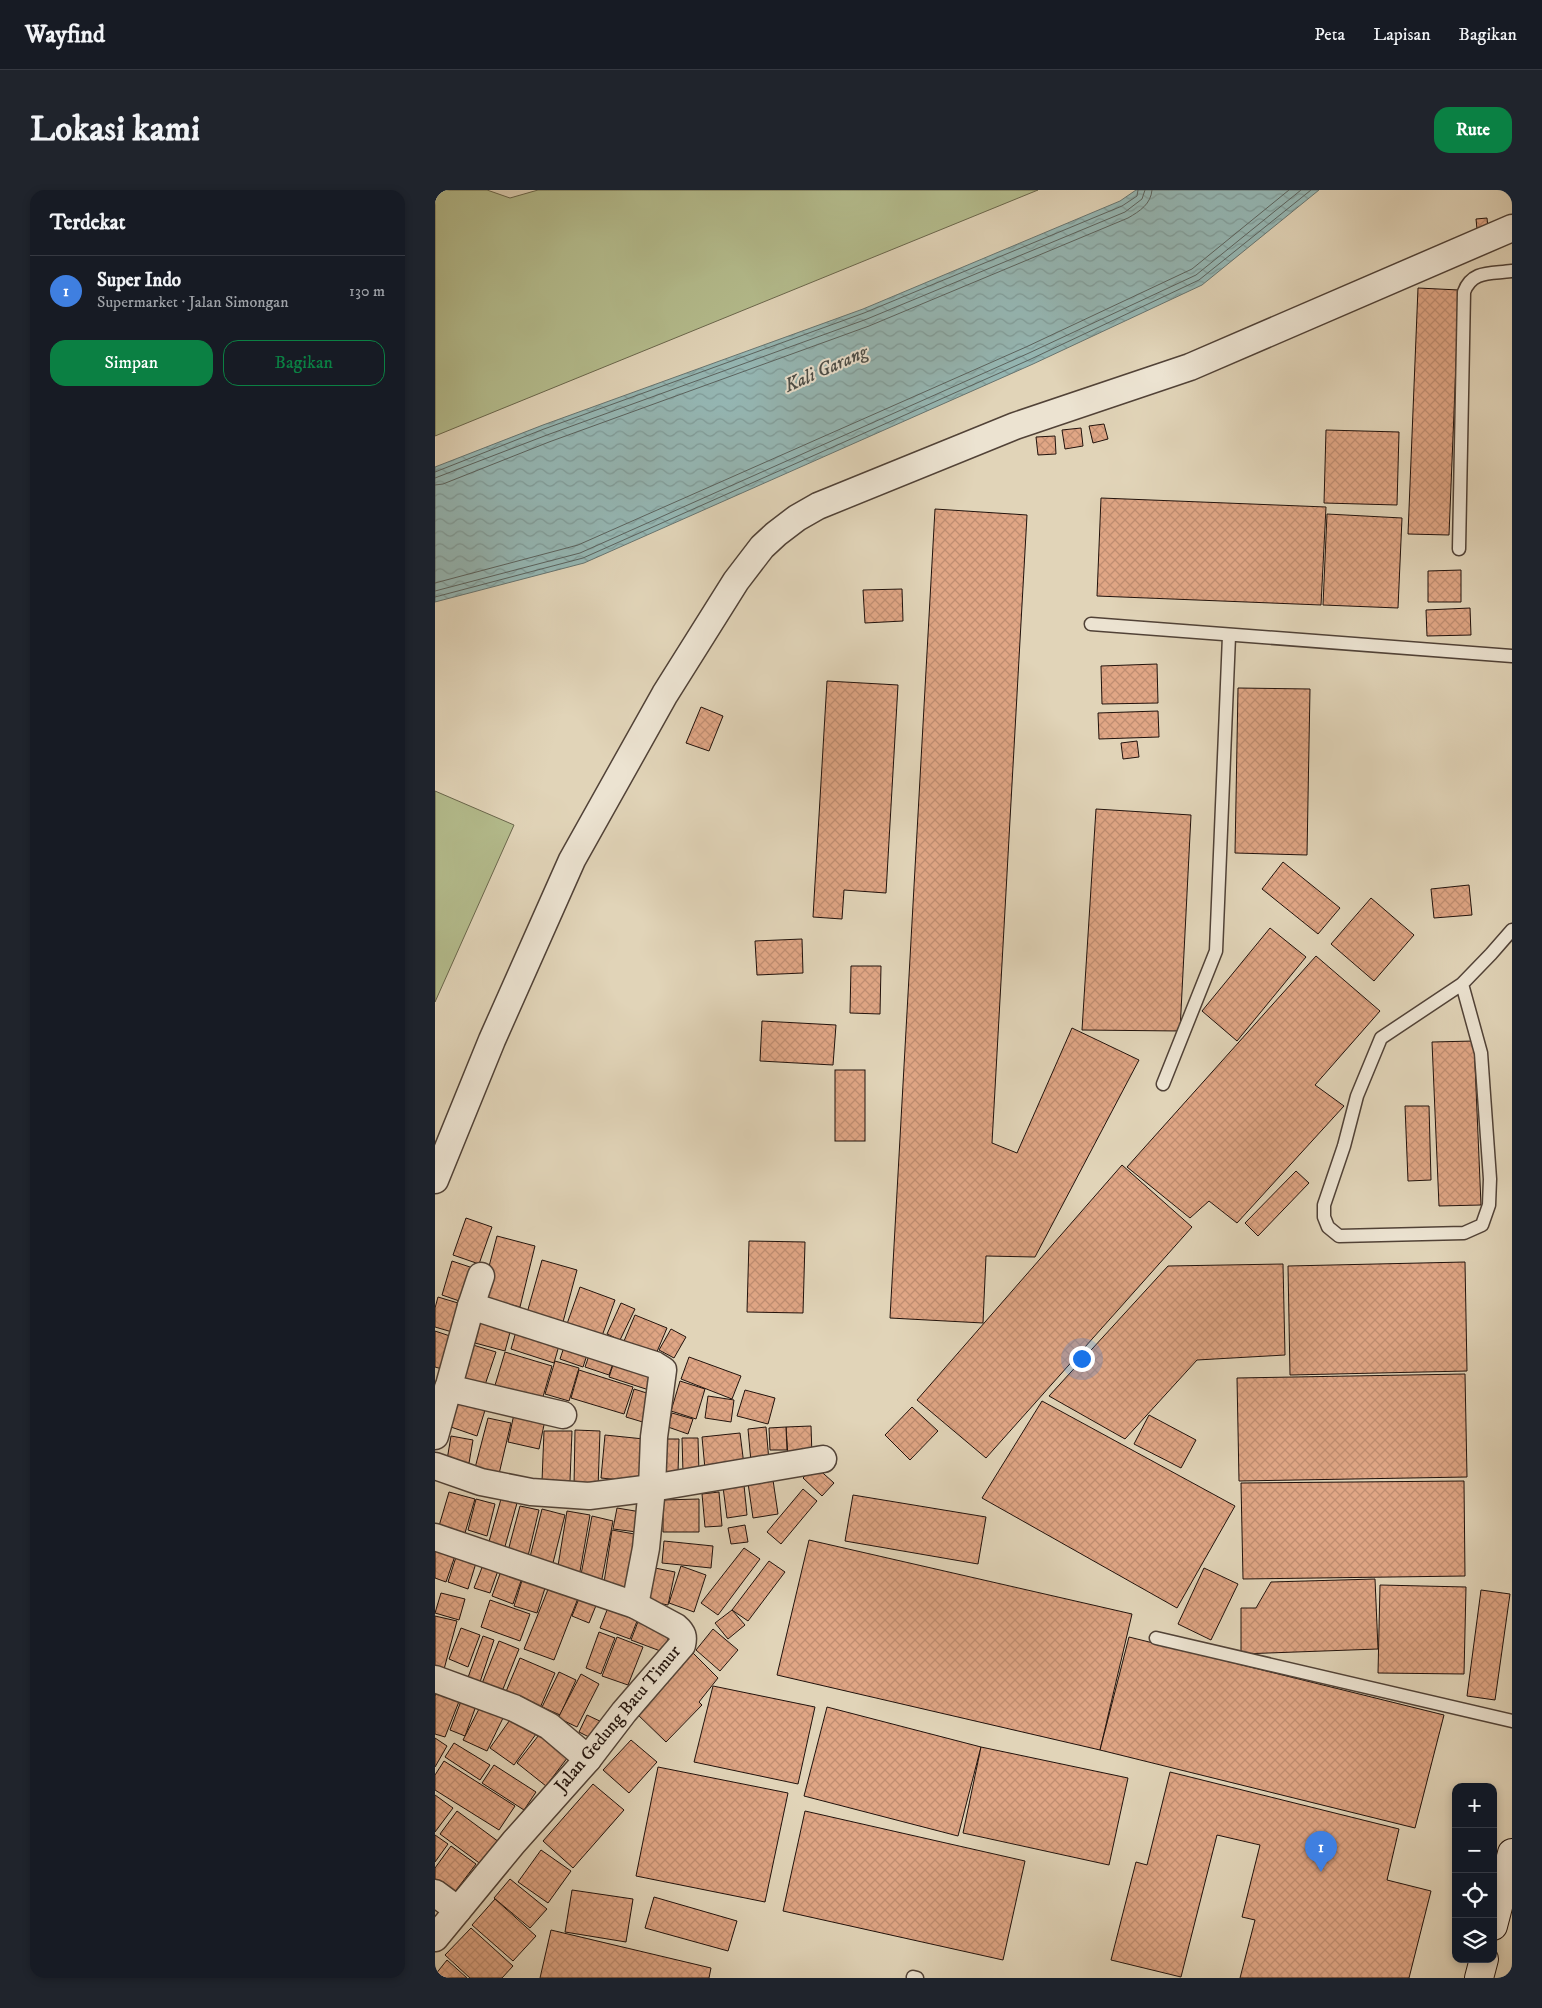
<!DOCTYPE html>
<html lang="id">
<meta charset="utf-8">
<style>
:root{--surface:#171b24;--page:#20242c;--text:#f1f3f6;--muted:#9ea1a6;--line:#363941;--accent:#0b8043}
body{margin:0;font-family:"IM FELL DW Pica",serif;background:var(--page);color:var(--text)}
.controls{position:absolute;right:15px;bottom:15px;display:grid;overflow:hidden;border-radius:10px;box-shadow:0 2px 8px #0003}
.controls button{width:45px;height:45px;display:grid;place-items:center;padding:0;border:0;border-bottom:1px solid var(--line);background:var(--surface);color:var(--text);font:25px sans-serif}
.you{position:absolute;left:646px;top:1168px;width:18px;height:18px;margin:-12px;border:4px solid #fff;border-radius:50%;background:#1a73e8;box-shadow:0 0 0 8px #1a73e833}
.badge{display:grid;place-items:center;width:32px;height:32px;border-radius:50%;background:var(--accent);color:#fff;font-size:16px;font-weight:700}
.pin{position:absolute;translate:-50% -41px;filter:drop-shadow(0 1px 2px #0008)}
.pin::after{content:'';position:absolute;top:26px;width:18px;height:15px;background:inherit;clip-path:polygon(0 0,100% 0,50% 100%)}
.list{margin:0;padding:0;list-style:none}
h2{display:flex;justify-content:space-between;align-items:center;height:65px;margin:0;padding:0 20px;font-size:21px}
h2 small{font-size:16px;font-weight:400;color:var(--muted)}
.list li{display:grid;grid-template-columns:32px 1fr auto;gap:15px;align-items:center;box-sizing:border-box;height:70px;padding:0 20px;border-top:1px solid var(--line)}
.list b{display:block;font-size:19px;white-space:nowrap}
.list p{margin:0;font-size:16px;white-space:nowrap;color:var(--muted)}
.list em{font-size:16px;font-style:normal;color:var(--muted)}
.actions{display:flex;gap:10px;padding:15px 20px}
.actions a{flex:1;padding:11px 0;border:1px solid var(--accent);border-radius:15px;text-align:center;font-size:18px;color:var(--accent)}
.actions .main{background:var(--accent);color:#fff}
.icon{flex:none;width:28px;height:28px;fill:none;stroke:currentColor;stroke-width:2;stroke-linecap:round;stroke-linejoin:round}
.map{position:relative;flex:none;width:1077px;height:1788px;overflow:hidden;border-radius:15px}
header{display:flex;align-items:center;gap:30px;box-sizing:border-box;height:70px;padding:0 25px;background:var(--surface);border-bottom:1px solid var(--line)}
header strong{font-size:24px}
nav{display:flex;gap:28px;margin-inline-start:auto;font-size:18px}
.intro{display:flex;align-items:center;justify-content:space-between;box-sizing:border-box;height:120px;padding:0 30px}
h1{margin:0;font-size:35px}
.button{padding:12px 22px;border-radius:15px;background:var(--accent);color:#fff;font-size:18px;font-weight:700}
main{display:flex;gap:30px;padding:0 30px}
aside{flex:1;background:var(--surface);border-radius:15px;box-shadow:0 2px 8px #0003}
.map>svg:first-child{display:block}
.grass{fill:#b4bc8d;stroke:#6a674c}
.water{fill:url(#water-waves);stroke:#677571}
.lines{fill:none;stroke-linecap:round;stroke-linejoin:round}
.shore{stroke:#5b6460;stroke-width:1}
.building{fill:url(#building-cross-hatch);stroke:#21120c}
.service-casing{stroke:#514237;stroke-width:15}
.minor-casing{stroke:#514237;stroke-width:29}
.secondary-casing{stroke:#21120c;stroke-width:30}
.service{stroke:#ece3d1;stroke-width:12}
.minor{stroke:#ece3d1;stroke-width:26}
.secondary{stroke:#ece3d1;stroke-width:28}
.labels{text-anchor:middle;dominant-baseline:central;stroke-width:4;stroke-linejoin:round;paint-order:stroke}
.street-label{font-size:18px;fill:#21120c;stroke:#ece3d1}
.water-label{font-size:19px;font-style:italic;fill:#4a4c47;stroke:#ece3d1}
</style>
<header>
<strong>Wayfind</strong>
<nav><a>Peta</a><a>Lapisan</a><a>Bagikan</a></nav>
</header>
<div class="intro"><h1>Lokasi kami</h1><a class="button">Rute</a></div>
<main>
<aside>
<h2>Terdekat<small></small></h2>
<ul class="list">
<li><span class="badge" style="background:#3f7fe0">1</span><div><b>Super Indo</b><p>Supermarket · Jalan Simongan</p></div><em>130 m</em></li>
</ul>
<div class="actions"><a class="main">Simpan</a><a>Bagikan</a></div>
</aside>
<div class="map">
<svg width="1077" height="1788" viewBox="0 0 1077 1788">
<defs>
<pattern id="water-waves" width="16" height="10" patternUnits="userSpaceOnUse" patternTransform="scale(1.25)"><rect width="16" height="10" fill="#95b7b4"/><path d="M0 5q4-4 8 0t8 0" fill="none" stroke="#809c9a"/></pattern>
<pattern id="building-cross-hatch" width="8" height="8" patternUnits="userSpaceOnUse" patternTransform="scale(1.25)"><rect width="8" height="8" fill="#e0a685"/><path d="M0 0l8 8M0 8l8-8" fill="none" stroke="#c08e72"/></pattern>
</defs>
<rect width="100%" height="100%" fill="#e1d4b8"/>
<filter id="stains"><feTurbulence type="fractalNoise" baseFrequency=".004" numOctaves="4"/><feColorMatrix values="0 0 0 0 .2 0 0 0 0 .09 0 0 0 0 .02 0 0 0 .5 -.17"/></filter>
<radialGradient id="worn" r=".72"><stop offset=".6" stop-color="#630" stop-opacity="0"/><stop offset="1" stop-color="#630" stop-opacity=".3"/></radialGradient>
<g class="grass">
<polygon points="0,0 52,0 75,8 103,0 603,0 0,246"/>
<polygon points="0,601 79,635 0,812"/>
</g>
<polygon class="water" points="701,0 884,0 767,95 598,174 149,373 0,412 0,277 108,235 428,119 685,11"/>
<g class="lines">
<g class="shore">
<polyline points="0,282 109,239 429,123 687,16 702,6 703,0"/>
<polyline points="0,288 112,245 432,129 690,22 707,9 710,0"/>
<path d="M0,295L8,294L114,252L434,136L693,28C705,21 716,14 717,0"/>
<polyline points="0,393 143,355 591,157 757,79 854,0"/>
<polyline points="0,401 145,363 594,163 761,85 866,0"/>
<polyline points="0,407 148,368 596,169 764,90 876,0"/>
</g>
</g>
<g class="building">
<polygon points="1052,28 1053,38 1042,39 1041,29"/>
<polygon points="983,98 1024,100 1014,345 973,344"/>
<polygon points="669,234 673,249 658,253 654,236"/>
<polygon points="646,238 648,256 630,259 627,240"/>
<polygon points="891,240 964,242 962,315 889,313"/>
<polygon points="620,246 621,264 603,265 601,247"/>
<polygon points="666,308 891,317 886,415 662,406"/>
<polygon points="500,319 592,325 557,953 582,963 637,838 704,870 600,1067 551,1066 548,1133 455,1128"/>
<polygon points="892,324 967,328 963,418 888,415"/>
<polygon points="1026,380 1026,412 993,412 993,381"/>
<polygon points="467,399 468,431 430,433 428,400"/>
<polygon points="1035,418 1036,445 992,446 991,420"/>
<polygon points="722,474 723,513 667,514 666,476"/>
<polygon points="392,491 463,495 451,703 409,700 407,729 378,727"/>
<polygon points="803,498 875,499 872,665 800,663"/>
<polygon points="266,517 288,526 274,561 251,553"/>
<polygon points="723,521 724,547 664,549 663,523"/>
<polygon points="702,551 704,567 688,569 686,553"/>
<polygon points="661,619 756,625 745,841 647,840"/>
<polygon points="848,672 905,718 883,744 827,699"/>
<polygon points="1034,695 1037,725 999,728 996,699"/>
<polygon points="936,708 979,745 939,791 896,754"/>
<polygon points="835,738 871,767 802,851 767,821"/>
<polygon points="367,749 368,783 322,785 320,751"/>
<polygon points="881,766 945,821 880,895 909,916 802,1033 774,1011 755,1028 692,977"/>
<polygon points="416,776 446,776 445,824 415,823"/>
<polygon points="327,831 401,835 398,875 325,871"/>
<polygon points="1039,851 1046,1015 1004,1016 997,852"/>
<rect x="400" y="880" width="30" height="71"/>
<polygon points="970,916 994,916 996,990 973,991"/>
<polygon points="687,975 757,1037 551,1268 482,1210"/>
<polygon points="861,981 874,993 823,1046 810,1033"/>
<polygon points="31,1028 57,1037 44,1074 18,1065"/>
<polygon points="62,1046 100,1056 85,1117 46,1107"/>
<polygon points="314,1051 370,1052 368,1123 312,1122"/>
<polygon points="107,1070 142,1080 128,1132 92,1123"/>
<polygon points="17,1071 44,1080 33,1114 7,1105"/>
<polygon points="1030,1072 1032,1181 855,1185 853,1076"/>
<polygon points="848,1074 850,1165 762,1170 690,1249 614,1206 733,1076"/>
<polygon points="145,1097 180,1110 167,1146 132,1134"/>
<polygon points="3,1107 33,1116 24,1144 0,1137 0,1118"/>
<polygon points="186,1113 200,1119 185,1150 172,1144"/>
<polygon points="200,1125 232,1138 221,1164 189,1151"/>
<polygon points="47,1127 77,1135 70,1161 40,1153"/>
<polygon points="82,1138 125,1152 119,1173 76,1159"/>
<polygon points="236,1139 251,1147 239,1168 224,1160"/>
<polygon points="0,1141 24,1149 14,1181 0,1177"/>
<polygon points="132,1148 155,1156 148,1177 125,1169"/>
<polygon points="38,1155 61,1162 47,1204 24,1196"/>
<polygon points="157,1157 181,1165 174,1185 150,1177"/>
<polygon points="70,1162 117,1176 105,1217 58,1202"/>
<polygon points="181,1166 224,1180 217,1201 174,1187"/>
<polygon points="254,1167 306,1186 297,1209 246,1189"/>
<polygon points="120,1171 144,1178 134,1211 110,1204"/>
<polygon points="144,1180 198,1197 189,1224 136,1208"/>
<polygon points="1030,1184 1032,1287 804,1291 802,1188"/>
<polygon points="245,1191 270,1199 261,1229 236,1221"/>
<polygon points="199,1199 218,1205 211,1233 191,1227"/>
<polygon points="310,1200 340,1208 333,1234 302,1226"/>
<polygon points="273,1206 299,1210 296,1232 270,1228"/>
<polygon points="23,1208 51,1217 42,1246 13,1236"/>
<polygon points="607,1211 800,1316 742,1418 547,1308"/>
<polygon points="477,1217 503,1241 475,1270 450,1245"/>
<polygon points="237,1223 258,1229 253,1244 233,1237"/>
<polygon points="79,1224 110,1230 104,1259 73,1252"/>
<polygon points="714,1225 761,1250 746,1278 699,1254"/>
<polygon points="53,1228 76,1233 64,1284 40,1278"/>
<polygon points="376,1236 377,1266 353,1267 351,1237"/>
<polygon points="331,1237 334,1271 316,1272 313,1239"/>
<polygon points="351,1237 352,1260 335,1260 334,1238"/>
<polygon points="140,1240 165,1241 163,1298 139,1297"/>
<polygon points="109,1241 137,1241 135,1291 107,1291"/>
<polygon points="305,1243 309,1275 270,1279 267,1247"/>
<polygon points="170,1245 209,1249 205,1292 166,1288"/>
<polygon points="16,1246 38,1250 34,1273 12,1270"/>
<polygon points="247,1248 263,1248 264,1283 248,1283"/>
<polygon points="228,1249 244,1249 243,1283 228,1283"/>
<polygon points="380,1276 399,1293 387,1306 368,1288"/>
<polygon points="338,1290 343,1324 318,1328 313,1293"/>
<polygon points="1029,1291 1030,1386 808,1389 806,1293"/>
<polygon points="309,1295 312,1325 292,1328 288,1297"/>
<polygon points="368,1299 382,1311 346,1354 332,1342"/>
<polygon points="14,1302 40,1309 30,1343 4,1336"/>
<polygon points="284,1302 287,1336 270,1337 267,1304"/>
<polygon points="418,1305 551,1327 543,1374 410,1351"/>
<polygon points="41,1309 60,1314 52,1346 33,1340"/>
<polygon points="66,1309 82,1313 69,1360 53,1355"/>
<polygon points="264,1309 264,1342 228,1342 228,1310"/>
<polygon points="85,1316 104,1320 93,1366 73,1361"/>
<polygon points="182,1318 212,1323 210,1343 178,1339"/>
<polygon points="107,1319 130,1325 117,1377 94,1371"/>
<polygon points="132,1321 155,1325 144,1387 122,1382"/>
<polygon points="157,1326 178,1331 166,1394 145,1390"/>
<polygon points="310,1335 313,1352 296,1354 293,1338"/>
<polygon points="177,1340 205,1345 197,1404 168,1399"/>
<polygon points="374,1350 697,1424 665,1560 342,1485"/>
<polygon points="229,1351 278,1356 276,1378 227,1373"/>
<polygon points="0,1356 21,1363 11,1392 0,1388"/>
<polygon points="309,1358 325,1369 283,1425 266,1413"/>
<polygon points="21,1367 41,1373 33,1399 13,1392"/>
<polygon points="50,1370 65,1375 55,1403 39,1398"/>
<polygon points="334,1371 350,1382 313,1431 297,1420"/>
<polygon points="246,1376 271,1385 259,1422 234,1413"/>
<polygon points="215,1377 240,1382 233,1415 208,1410"/>
<polygon points="67,1378 88,1385 78,1414 57,1406"/>
<polygon points="769,1378 803,1394 776,1450 743,1434"/>
<polygon points="89,1384 112,1392 102,1423 79,1416"/>
<polygon points="940,1389 943,1459 806,1464 806,1418 821,1418 836,1392"/>
<polygon points="116,1392 145,1403 119,1470 89,1459"/>
<polygon points="945,1395 1031,1397 1029,1484 943,1483"/>
<polygon points="1046,1400 1075,1404 1060,1510 1032,1506"/>
<polygon points="6,1403 30,1409 24,1430 0,1423"/>
<polygon points="145,1406 162,1413 154,1433 137,1426"/>
<polygon points="55,1410 95,1424 85,1451 46,1437"/>
<polygon points="174,1415 204,1426 195,1449 165,1438"/>
<polygon points="297,1420 310,1435 293,1449 280,1433"/>
<polygon points="0,1426 22,1431 8,1483 0,1481"/>
<polygon points="204,1429 236,1441 228,1462 196,1450"/>
<polygon points="26,1438 45,1445 33,1477 14,1469"/>
<polygon points="278,1439 303,1460 285,1481 261,1460"/>
<polygon points="164,1442 180,1448 166,1484 151,1478"/>
<polygon points="48,1446 59,1450 43,1498 31,1493"/>
<polygon points="182,1447 208,1457 193,1495 167,1486"/>
<polygon points="694,1447 1009,1525 980,1638 665,1560"/>
<polygon points="64,1451 84,1459 66,1504 46,1496"/>
<polygon points="257,1462 283,1488 264,1512 267,1515 231,1552 200,1522"/>
<polygon points="85,1468 120,1483 105,1518 70,1504"/>
<polygon points="124,1482 141,1490 125,1525 107,1517"/>
<polygon points="146,1484 164,1494 142,1537 123,1528"/>
<polygon points="278,1496 380,1517 363,1594 259,1572"/>
<polygon points="2,1501 25,1509 10,1547 0,1544 0,1506"/>
<polygon points="26,1511 41,1516 30,1546 15,1540"/>
<polygon points="45,1517 68,1528 52,1561 28,1550"/>
<polygon points="392,1517 546,1557 523,1646 369,1606"/>
<polygon points="152,1525 169,1533 160,1550 144,1542"/>
<polygon points="77,1527 101,1544 79,1575 55,1558"/>
<polygon points="107,1541 136,1563 111,1596 82,1573"/>
<polygon points="0,1548 12,1556 0,1577"/>
<polygon points="196,1550 222,1572 194,1603 168,1580"/>
<polygon points="19,1553 55,1575 45,1590 10,1567"/>
<polygon points="546,1557 693,1588 674,1675 528,1643"/>
<polygon points="9,1571 80,1616 64,1640 0,1600 0,1585"/>
<polygon points="59,1575 101,1602 89,1620 47,1593"/>
<polygon points="223,1577 353,1603 330,1712 201,1686"/>
<polygon points="735,1582 964,1639 952,1690 996,1701 974,1788 805,1788 820,1730 807,1727 825,1655 782,1645 746,1787 676,1770 701,1672 712,1675"/>
<polygon points="158,1594 189,1620 138,1678 108,1651"/>
<polygon points="0,1605 18,1618 0,1642"/>
<polygon points="22,1621 64,1652 47,1675 5,1644"/>
<polygon points="370,1621 590,1671 568,1770 348,1721"/>
<polygon points="0,1645 13,1654 0,1672"/>
<polygon points="16,1656 41,1674 19,1703 0,1689 0,1678"/>
<polygon points="106,1660 136,1681 113,1713 83,1692"/>
<polygon points="75,1689 112,1719 95,1738 59,1708"/>
<polygon points="137,1700 198,1709 191,1752 130,1742"/>
<polygon points="219,1707 302,1731 293,1761 210,1738"/>
<polygon points="60,1709 101,1746 78,1771 37,1735"/>
<polygon points="36,1738 78,1776 67,1788 35,1788 10,1765"/>
<polygon points="116,1740 276,1778 274,1788 105,1788"/>
<polygon points="12,1770 32,1788 0,1788 0,1785"/>
</g>
<g class="lines">
<defs>
<g id="service">
<path d="M1024,359L1029,102C1037,80 1056,84 1077,81"/>
<polyline points="656,434 1077,466"/>
<polyline points="1027,794 1046,863 1055,989 1054,1015 1047,1035 1029,1043 904,1046 893,1037 889,1027 889,1015 909,956 922,906 946,848 1027,794 1056,764 1077,740"/>
<polyline points="728,894 781,761 794,446"/>
<polyline points="721,1448 1077,1531"/>
<polyline points="478,1787 482,1788"/>
</g>
<g id="minor">
<polyline points="0,990 57,850 137,670 230,504 301,391 327,357 341,344 362,328 383,316 580,236 755,177 1077,38"/>
<polyline points="36,1116 220,1175 228,1180 219,1247 217,1298 211,1358 200,1415"/>
<polyline points="13,1198 128,1225"/>
<polyline points="0,1246 36,1116 46,1086"/>
<polyline points="0,1276 46,1292 96,1302 154,1306 217,1298 388,1269"/>
<path d="M0,1347L200,1415L241,1437C248,1443 249,1447 247,1455L189,1522L153,1569L79,1652L0,1748"/>
<polyline points="0,1489 79,1518 114,1536 153,1569"/>
<polyline points="0,1703 23,1720"/>
</g>
<g id="secondary">
<polyline points="1058,1736 1077,1663"/>
<polyline points="1044,1788 1049,1769"/>
</g>
</defs>
<use href="#service" class="service-casing"/>
<use href="#minor" class="minor-casing"/>
<use href="#secondary" class="secondary-casing"/>
<use href="#service" class="service"/>
<use href="#minor" class="minor"/>
<use href="#secondary" class="secondary"/>
</g>
<g class="labels">
<g class="street-label">
<text transform="translate(183 1529) rotate(-50)">Jalan Gedung Batu Timur</text>
</g>
<g class="water-label">
<text transform="translate(391 179) rotate(-24)">Kali Garang</text>
</g>
</g>
<rect width="100%" height="100%" filter="url(#stains)"/>
<rect width="100%" height="100%" fill="url(#worn)"/>
</svg>
<div class="controls">
<button>+</button>
<button>−</button>
<button><svg class="icon" aria-label="locate" viewBox="0 0 24 24"><circle cx="12" cy="12" r="6"/><path d="M12 2v4M12 18v4M2 12h4M18 12h4"/></svg></button>
<button><svg class="icon" aria-label="layers" viewBox="0 0 24 24"><path d="M12 4l9 5-9 5-9-5zM3 14l9 5 9-5"/></svg></button>
</div>
<div class="you"></div>
<div class="pin badge" style="left:886px;top:1682px;background:#3f7fe0">1</div>
</div>
</main>
